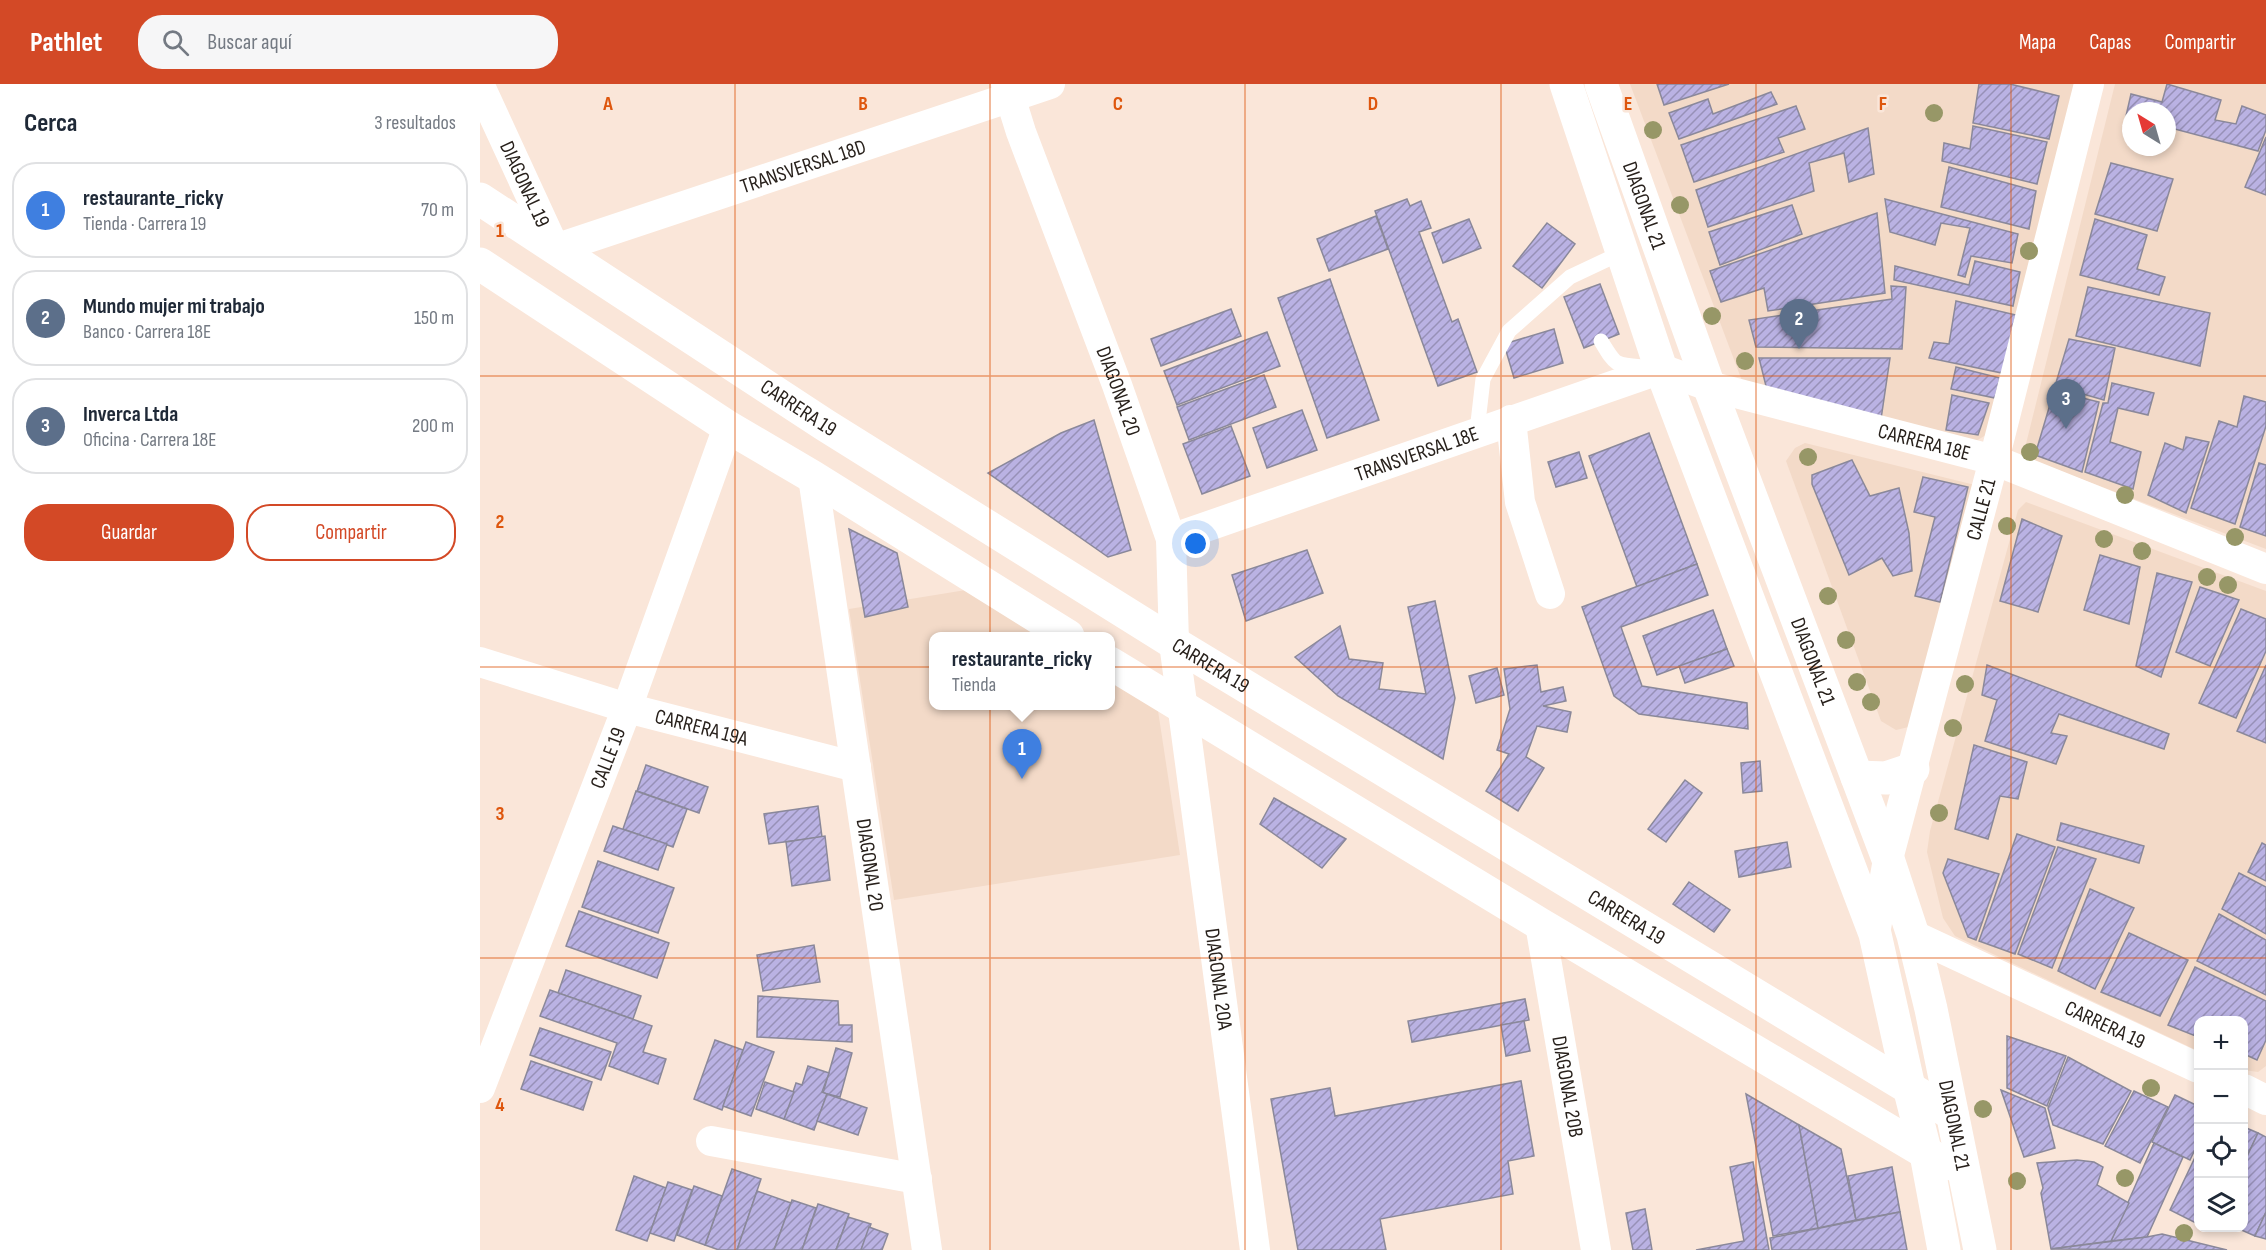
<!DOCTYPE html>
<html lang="es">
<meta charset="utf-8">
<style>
:root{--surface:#fff;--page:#f6f6f7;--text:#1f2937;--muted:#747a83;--line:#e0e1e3;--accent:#d34926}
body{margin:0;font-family:"Sofia Sans Condensed",sans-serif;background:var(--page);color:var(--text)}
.controls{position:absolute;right:18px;bottom:18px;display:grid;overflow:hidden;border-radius:12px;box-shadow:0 3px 9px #0003}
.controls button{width:54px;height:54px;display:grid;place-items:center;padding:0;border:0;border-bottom:2px solid var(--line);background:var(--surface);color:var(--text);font:30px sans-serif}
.compass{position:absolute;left:1642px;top:18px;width:54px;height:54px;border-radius:50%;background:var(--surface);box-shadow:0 3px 9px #0003;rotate:323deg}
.you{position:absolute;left:716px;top:460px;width:21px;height:21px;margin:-15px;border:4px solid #fff;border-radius:50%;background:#1a73e8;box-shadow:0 0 0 9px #1a73e833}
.badge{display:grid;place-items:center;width:39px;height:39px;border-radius:50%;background:var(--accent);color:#fff;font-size:20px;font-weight:700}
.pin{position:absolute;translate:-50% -50px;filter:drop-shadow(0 2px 3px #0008)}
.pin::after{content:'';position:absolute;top:32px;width:21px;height:18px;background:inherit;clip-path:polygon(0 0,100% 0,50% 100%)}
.popup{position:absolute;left:449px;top:548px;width:186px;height:78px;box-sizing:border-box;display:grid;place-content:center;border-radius:12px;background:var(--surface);filter:drop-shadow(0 2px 4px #0005);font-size:20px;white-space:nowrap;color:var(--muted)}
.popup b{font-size:22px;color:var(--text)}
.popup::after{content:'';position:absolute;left:50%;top:100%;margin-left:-12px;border:12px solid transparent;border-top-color:var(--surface)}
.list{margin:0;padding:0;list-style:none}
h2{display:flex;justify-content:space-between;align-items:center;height:78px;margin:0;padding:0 24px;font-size:26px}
h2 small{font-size:20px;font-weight:400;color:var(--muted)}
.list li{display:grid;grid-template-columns:39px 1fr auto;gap:18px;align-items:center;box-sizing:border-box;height:96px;margin:0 12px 12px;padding:0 12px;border:2px solid var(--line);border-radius:24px}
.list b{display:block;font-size:22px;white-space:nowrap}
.list p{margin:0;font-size:20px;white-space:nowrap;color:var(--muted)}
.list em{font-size:20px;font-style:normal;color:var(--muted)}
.actions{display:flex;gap:12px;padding:18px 24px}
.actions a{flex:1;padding:14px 0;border:2px solid var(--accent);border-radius:24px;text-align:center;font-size:21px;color:var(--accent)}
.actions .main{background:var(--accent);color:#fff}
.icon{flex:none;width:33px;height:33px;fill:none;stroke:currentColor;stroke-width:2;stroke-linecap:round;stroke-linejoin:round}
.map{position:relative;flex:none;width:1786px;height:1166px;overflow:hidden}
header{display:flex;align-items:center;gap:36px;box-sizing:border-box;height:84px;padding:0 30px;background:var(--accent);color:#fff}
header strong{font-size:28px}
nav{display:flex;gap:33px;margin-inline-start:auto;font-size:21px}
.search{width:420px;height:54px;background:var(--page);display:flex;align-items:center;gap:15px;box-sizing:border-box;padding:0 21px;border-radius:24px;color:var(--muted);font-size:22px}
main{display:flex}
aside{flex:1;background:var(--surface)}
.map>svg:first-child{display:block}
.built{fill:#f3dac8;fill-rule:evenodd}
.building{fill:url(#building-hatch);stroke:#8a889a;stroke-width:1.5}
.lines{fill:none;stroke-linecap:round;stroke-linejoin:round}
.lane{stroke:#fff;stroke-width:15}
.street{stroke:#fff;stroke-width:30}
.secondary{stroke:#fff;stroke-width:33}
.highway{stroke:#fff;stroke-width:33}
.tree{fill:#979767}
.grid{fill:none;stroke:#de560d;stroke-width:1.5;stroke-opacity:0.55}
.labels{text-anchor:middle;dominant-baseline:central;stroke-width:5;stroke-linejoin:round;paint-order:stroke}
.street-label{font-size:21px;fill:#28211c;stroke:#fae6d9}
.grid-label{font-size:20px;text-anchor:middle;font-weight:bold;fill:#de560d;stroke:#fae6d9;stroke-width:5;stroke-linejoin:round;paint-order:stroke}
</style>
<header>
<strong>Pathlet</strong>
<div class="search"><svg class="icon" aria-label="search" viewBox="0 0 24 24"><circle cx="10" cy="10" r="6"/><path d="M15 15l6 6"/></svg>Buscar aquí</div>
<nav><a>Mapa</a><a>Capas</a><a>Compartir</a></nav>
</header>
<main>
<aside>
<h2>Cerca<small>3 resultados</small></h2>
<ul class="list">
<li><span class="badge" style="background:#3f7fe0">1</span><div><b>restaurante_ricky</b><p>Tienda · Carrera 19</p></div><em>70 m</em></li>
<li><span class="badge" style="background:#5c6f8a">2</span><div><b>Mundo mujer mi trabajo</b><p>Banco · Carrera 18E</p></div><em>150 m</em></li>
<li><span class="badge" style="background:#5c6f8a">3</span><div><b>Inverca Ltda</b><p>Oficina · Carrera 18E</p></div><em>200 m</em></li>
</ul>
<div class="actions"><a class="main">Guardar</a><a>Compartir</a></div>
</aside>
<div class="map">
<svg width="1786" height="1166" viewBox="0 0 1786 1166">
<defs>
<pattern id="building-hatch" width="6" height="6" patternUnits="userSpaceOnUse" patternTransform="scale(1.5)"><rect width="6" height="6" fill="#bab2e3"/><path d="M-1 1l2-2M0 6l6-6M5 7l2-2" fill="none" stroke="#9790b7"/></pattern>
</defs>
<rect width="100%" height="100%" fill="#fae6d9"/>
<g class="built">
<polygon points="1150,0 1595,0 1506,351 1496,357 1264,302"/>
<path d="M1635,0H1786V465L1551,376L1544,368ZM1651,27H1687V63H1651Z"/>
<polygon points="1325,359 1499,402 1437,641 1416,646 1401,637 1306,377 1315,364"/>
<polygon points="1546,418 1786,507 1786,982 1778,988 1764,986 1764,936 1718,936 1718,967 1475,852 1463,834 1447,768 1450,747 1538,426"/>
<polygon points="492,505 572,552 454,552 454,622 630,622 631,587 677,620 700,771 414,816 369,525"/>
</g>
<g class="building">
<polygon points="1177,0 1249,0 1184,21"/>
<polygon points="1499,0 1530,0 1579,12 1569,55 1493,39"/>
<polygon points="1687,0 1741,16 1735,36 1756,40 1762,22 1786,31 1786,46 1778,67 1687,43 1687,27 1651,27 1651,33 1646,32 1651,10 1682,18"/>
<polygon points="1291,8 1297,20 1199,55 1189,29 1228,15 1233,30"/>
<polygon points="1316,22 1325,45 1298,54 1304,68 1214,98 1201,61"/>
<polygon points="1493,42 1567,58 1557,100 1462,77 1464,59 1490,65"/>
<polygon points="1388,44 1394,90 1369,98 1364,69 1329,79 1334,107 1228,143 1216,106"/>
<polygon points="1786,53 1786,111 1765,103"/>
<polygon points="1631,79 1693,95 1677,147 1615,130"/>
<polygon points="1469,83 1556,107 1549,145 1461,123"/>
<polygon points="927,115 930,122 941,117 951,144 939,148 972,238 978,235 997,288 958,302 895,127"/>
<polygon points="1405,115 1538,150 1532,179 1491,172 1485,193 1478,191 1490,144 1461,139 1455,161 1410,148"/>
<polygon points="1312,121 1322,150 1240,181 1229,148"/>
<polygon points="1397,129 1405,209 1288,227 1284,204 1241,218 1230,187"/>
<polygon points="896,132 908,165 849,187 837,155"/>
<polygon points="989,135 1001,164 963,179 952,149"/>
<polygon points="1615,135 1667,151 1657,185 1685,193 1679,211 1600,191"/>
<polygon points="1067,139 1095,160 1062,204 1033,182"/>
<polygon points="1495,177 1540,188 1533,222 1414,196 1415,182 1489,201"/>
<polygon points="850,195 899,336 847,354 798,214"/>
<polygon points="1120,200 1139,250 1104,264 1084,213"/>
<polygon points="1411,202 1426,203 1422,265 1276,263 1269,236 1412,215"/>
<polygon points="1608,203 1730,229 1720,282 1596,252"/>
<polygon points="1476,217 1536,231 1522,289 1449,274 1454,258 1469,260"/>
<polygon points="751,225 761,252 681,282 671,255"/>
<polygon points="1074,245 1083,279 1034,294 1024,260"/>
<polygon points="787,248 800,282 697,321 684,287"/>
<polygon points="1589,255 1635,264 1624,316 1575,302"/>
<polygon points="1279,274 1410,274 1401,335 1289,314"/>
<polygon points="1476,283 1520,294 1515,314 1471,305"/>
<polygon points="784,291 796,323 709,356 697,323"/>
<polygon points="1632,299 1674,309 1668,331 1638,324 1630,358 1661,368 1653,405 1605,388 1623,319 1628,319"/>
<polygon points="1574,307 1619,318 1602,388 1555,371"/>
<polygon points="1472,311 1509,319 1498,351 1466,346"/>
<polygon points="1764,312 1786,318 1786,342 1755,440 1711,424 1739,337 1757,343"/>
<polygon points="822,326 837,366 787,384 773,344"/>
<polygon points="614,336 651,466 628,473 508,389 581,349"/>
<polygon points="751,342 770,392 722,410 703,360"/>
<polygon points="1169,349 1217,480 1157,503 1109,372"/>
<polygon points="1706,353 1729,358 1706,429 1668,411 1685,359 1703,366"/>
<polygon points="1099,368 1107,394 1076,403 1068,378"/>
<polygon points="1372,376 1390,412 1419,404 1429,449 1432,487 1413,492 1402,474 1369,491 1332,400 1332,391"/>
<polygon points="1779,379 1786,381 1786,452 1760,443"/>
<polygon points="1443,393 1488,403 1460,518 1435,512 1455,433 1434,428"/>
<polygon points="1542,435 1582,452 1558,528 1520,517"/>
<polygon points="369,445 417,469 428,523 385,533"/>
<polygon points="827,466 843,509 766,537 752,491"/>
<polygon points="1620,471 1660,483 1649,540 1604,526"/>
<polygon points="1217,480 1228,511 1141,543 1162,602 1267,619 1268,645 1159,630 1134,612 1102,523"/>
<polygon points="1677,489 1712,498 1681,593 1656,582"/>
<polygon points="1720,503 1759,516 1730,582 1696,568"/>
<polygon points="955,517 975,614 963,675 858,612 815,573 860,542 869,575 903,579 899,605 946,610 928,523"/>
<polygon points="1761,525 1786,535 1786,567 1756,634 1719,619"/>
<polygon points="1233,526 1247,565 1177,591 1163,552"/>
<polygon points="1247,565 1254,582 1205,599 1199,582"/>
<polygon points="1057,581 1061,608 1083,603 1086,617 1063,622 1091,628 1087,648 1057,642 1046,673 1064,684 1038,727 1006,707 1029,670 1017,666 1030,625 1024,585"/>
<polygon points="1507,581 1689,650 1684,665 1579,630 1571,649 1587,652 1576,680 1505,657 1517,616 1502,611"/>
<polygon points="1786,581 1786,659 1757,647"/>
<polygon points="1017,584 1024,611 996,619 989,592"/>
<polygon points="1494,661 1547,678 1538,715 1520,712 1508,755 1475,745"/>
<polygon points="1280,677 1282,707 1263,709 1261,679"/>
<polygon points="166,681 228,703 219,729 157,707"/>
<polygon points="1205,696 1222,709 1186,758 1168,745"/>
<polygon points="156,707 207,725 193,763 143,745"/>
<polygon points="794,714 866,755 842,784 780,740"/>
<polygon points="338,722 342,753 289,760 284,730"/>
<polygon points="1581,739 1664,762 1659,779 1577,756"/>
<polygon points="133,742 187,760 178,786 124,767"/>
<polygon points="1537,750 1575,763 1535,870 1499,857"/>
<polygon points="345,752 350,796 312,802 306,758"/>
<polygon points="1307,758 1311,783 1259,793 1255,767"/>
<polygon points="1782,759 1786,761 1786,797 1768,788"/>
<polygon points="1578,763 1616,775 1572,884 1538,870"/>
<polygon points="1468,775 1519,790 1496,856 1488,853 1463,789"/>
<polygon points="118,777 194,804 178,849 102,823"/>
<polygon points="1759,789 1786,803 1786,850 1742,825"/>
<polygon points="1209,798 1250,826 1234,848 1193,820"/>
<polygon points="1610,805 1654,824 1615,905 1578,887"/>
<polygon points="99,827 189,859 177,894 86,862"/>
<polygon points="1739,830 1786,856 1786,911 1717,877"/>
<polygon points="1649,849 1708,876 1680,932 1621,908"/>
<polygon points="334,861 340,898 283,907 277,871"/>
<polygon points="1715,883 1786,917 1786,956 1777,976 1764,970 1764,936 1718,936 1718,953 1688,941"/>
<polygon points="86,886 161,912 153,935 78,909"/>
<polygon points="70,906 172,942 163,968 186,975 178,1000 129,982 137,959 60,932"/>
<polygon points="278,912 358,917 359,941 372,941 372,958 277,953"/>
<polygon points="1045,915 1049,936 932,958 928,937"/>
<polygon points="1044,937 1050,967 1026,972 1021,941"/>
<polygon points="60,944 131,968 121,996 50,971"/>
<polygon points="1527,952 1586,972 1567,1022 1527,1004"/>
<polygon points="235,956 263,966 242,1026 214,1015"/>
<polygon points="266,958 294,968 271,1032 243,1022"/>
<polygon points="356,964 372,969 360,1013 343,1009"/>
<polygon points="1588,973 1651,1007 1623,1060 1573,1041 1568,1024"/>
<polygon points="51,977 112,998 103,1026 41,1005"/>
<polygon points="328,982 349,989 342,1008 347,1010 334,1046 304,1035 316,999 322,1001"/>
<polygon points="1041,997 1054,1072 1028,1077 1033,1110 900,1135 906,1166 818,1166 791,1015 850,1004 855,1032"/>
<polygon points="285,998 314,1008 304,1035 276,1025"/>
<polygon points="1521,1006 1565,1024 1575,1064 1544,1073"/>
<polygon points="1654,1007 1688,1023 1660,1079 1625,1062"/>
<polygon points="347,1010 387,1024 378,1051 337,1037"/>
<polygon points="1266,1010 1319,1041 1338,1144 1293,1152"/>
<polygon points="1695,1011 1718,1022 1718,1059 1710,1076 1672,1058"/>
<polygon points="1319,1041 1361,1065 1376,1136 1338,1144"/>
<polygon points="1764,1043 1778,1049 1764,1079"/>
<polygon points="1778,1049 1786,1053 1786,1128 1775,1152 1757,1144 1764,1144 1764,1079"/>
<polygon points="1674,1059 1703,1073 1667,1153 1631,1157"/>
<polygon points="1718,1067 1718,1140 1690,1126"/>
<polygon points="1597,1076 1614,1078 1623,1083 1617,1101 1649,1119 1631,1157 1571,1165 1561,1109 1563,1104 1557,1079"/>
<polygon points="1273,1078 1289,1166 1216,1166 1264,1157 1250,1083"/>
<polygon points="1412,1083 1420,1128 1376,1136 1368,1092"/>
<polygon points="252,1085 281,1095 257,1166 239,1166 225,1161"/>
<polygon points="154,1092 186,1104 167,1157 136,1146"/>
<polygon points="188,1098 212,1106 194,1157 170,1149"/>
<polygon points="214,1102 242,1112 225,1161 197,1151"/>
<polygon points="277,1107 311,1119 294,1166 257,1166"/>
<polygon points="312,1116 336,1124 322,1166 294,1166"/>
<polygon points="338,1120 369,1130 356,1166 322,1166"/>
<polygon points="1165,1125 1172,1166 1153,1166 1146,1129"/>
<polygon points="1420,1128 1427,1166 1292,1166 1290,1154"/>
<polygon points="1786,1128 1786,1155 1775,1152"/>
<polygon points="368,1133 391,1140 381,1166 356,1166"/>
<polygon points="389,1143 408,1150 402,1166 381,1166"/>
<polygon points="1682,1150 1747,1166 1571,1165 1667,1153"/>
</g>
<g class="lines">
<g class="lane">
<path d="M1121,257C1136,282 1135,281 1163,283"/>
<polyline points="997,347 1003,295 1029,247 1090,193 1143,168"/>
</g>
<g class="street">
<path id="s1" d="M526,0L541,48L637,301L691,455L694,559L775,1166"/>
<path id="s2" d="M0,2L75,165L570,0"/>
<polyline points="1031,336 1040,418 1070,510"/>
<path id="s3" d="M333,393L447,1166"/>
<path id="s4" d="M691,455L1181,285L1229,302L1514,376L1786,485"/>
<path id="s5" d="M0,578L147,624L376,683"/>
<path id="s6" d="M1060,840L1116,1166"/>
<path id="s7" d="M1395,850L1408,775L1514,376L1609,0"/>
<path id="s8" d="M1433,851L1718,984"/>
<path id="s9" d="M0,1004L147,624L248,343"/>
<polyline points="1764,1005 1786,1016"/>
<polyline points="231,1057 437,1095"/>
</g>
<g class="secondary">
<path id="s10" d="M0,115L345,341L694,559L1472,1030"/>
<polyline points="0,180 248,343 333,393 588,552"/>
<polyline points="630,579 1060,840 1465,1080"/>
</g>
<g class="highway">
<polyline points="1086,0 1181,285 1395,850 1429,1003 1446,1070 1464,1166"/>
<path id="s11" d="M1121,0L1229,302L1408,775L1433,851L1451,925L1500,1166"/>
<polyline points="1377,693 1406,694 1433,685"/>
</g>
</g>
<g class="tree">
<circle cx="1454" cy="29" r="9"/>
<circle cx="1173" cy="46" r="9"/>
<circle cx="1200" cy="121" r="9"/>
<circle cx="1549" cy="167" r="9"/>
<circle cx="1232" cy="232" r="9"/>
<circle cx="1265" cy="277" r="9"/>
<circle cx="1550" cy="368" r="9"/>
<circle cx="1328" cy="373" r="9"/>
<circle cx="1645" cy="411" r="9"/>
<circle cx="1527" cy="442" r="9"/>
<circle cx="1755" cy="453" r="9"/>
<circle cx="1624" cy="455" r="9"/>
<circle cx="1662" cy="467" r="9"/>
<circle cx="1727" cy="493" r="9"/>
<circle cx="1748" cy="501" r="9"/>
<circle cx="1348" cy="512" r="9"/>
<circle cx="1366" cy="556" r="9"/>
<circle cx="1377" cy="598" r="9"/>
<circle cx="1485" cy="600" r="9"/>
<circle cx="1391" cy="618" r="9"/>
<circle cx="1473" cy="644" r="9"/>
<circle cx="1459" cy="729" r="9"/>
<circle cx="1671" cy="1004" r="9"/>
<circle cx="1503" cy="1025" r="9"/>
<circle cx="1645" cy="1094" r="9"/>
<circle cx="1537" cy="1097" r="9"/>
<circle cx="1704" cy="1149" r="9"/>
</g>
<path class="grid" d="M255,0V1166M510,0V1166M765,0V1166M1021,0V1166M1276,0V1166M1531,0V1166M0,292H1786M0,583H1786M0,874H1786"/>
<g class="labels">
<g class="street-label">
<text stroke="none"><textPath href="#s2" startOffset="441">TRANSVERSAL 18D</textPath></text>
<text stroke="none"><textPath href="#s2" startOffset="108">DIAGONAL 19</textPath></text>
<text stroke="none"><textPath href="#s11" startOffset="129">DIAGONAL 21</textPath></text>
<text stroke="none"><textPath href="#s1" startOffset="327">DIAGONAL 20</textPath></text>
<text stroke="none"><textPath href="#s10" startOffset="381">CARRERA 19</textPath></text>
<text stroke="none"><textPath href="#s4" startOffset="792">CARRERA 18E</textPath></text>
<text stroke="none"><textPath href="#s4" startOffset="260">TRANSVERSAL 18E</textPath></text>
<text stroke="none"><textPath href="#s7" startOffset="438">CALLE 21</textPath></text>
<text stroke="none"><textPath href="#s11" startOffset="615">DIAGONAL 21</textPath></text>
<text stroke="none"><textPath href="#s10" startOffset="867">CARRERA 19</textPath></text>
<text stroke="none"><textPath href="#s5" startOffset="231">CARRERA 19A</textPath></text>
<text stroke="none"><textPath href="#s9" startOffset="354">CALLE 19</textPath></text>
<text stroke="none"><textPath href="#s3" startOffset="392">DIAGONAL 20</textPath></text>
<text stroke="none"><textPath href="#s10" startOffset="1353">CARRERA 19</textPath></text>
<text stroke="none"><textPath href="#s1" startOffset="927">DIAGONAL 20A</textPath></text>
<text stroke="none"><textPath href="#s8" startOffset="212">CARRERA 19</textPath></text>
<text stroke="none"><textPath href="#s6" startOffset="165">DIAGONAL 20B</textPath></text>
<text stroke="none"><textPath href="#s11" startOffset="1101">DIAGONAL 21</textPath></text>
</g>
</g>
<g class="grid-label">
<text x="128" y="26">A</text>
<text x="383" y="26">B</text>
<text x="638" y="26">C</text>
<text x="893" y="26">D</text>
<text x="1148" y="26">E</text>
<text x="1403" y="26">F</text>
<text x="20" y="153">1</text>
<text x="20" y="444">2</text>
<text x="20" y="736">3</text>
<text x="20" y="1027">4</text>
</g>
</svg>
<div class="controls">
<button>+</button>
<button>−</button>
<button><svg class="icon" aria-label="locate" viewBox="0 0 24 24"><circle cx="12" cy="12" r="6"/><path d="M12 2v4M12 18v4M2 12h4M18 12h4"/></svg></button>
<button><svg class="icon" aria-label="layers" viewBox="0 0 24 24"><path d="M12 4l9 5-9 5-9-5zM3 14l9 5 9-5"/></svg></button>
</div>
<svg class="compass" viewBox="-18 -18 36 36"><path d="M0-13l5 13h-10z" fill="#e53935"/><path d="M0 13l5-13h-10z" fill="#747a83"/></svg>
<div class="you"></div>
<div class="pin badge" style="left:542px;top:695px;background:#3f7fe0">1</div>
<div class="popup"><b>restaurante_ricky</b>Tienda</div>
<div class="pin badge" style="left:1319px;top:265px;background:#5c6f8a">2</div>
<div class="pin badge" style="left:1586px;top:345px;background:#5c6f8a">3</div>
</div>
</main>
